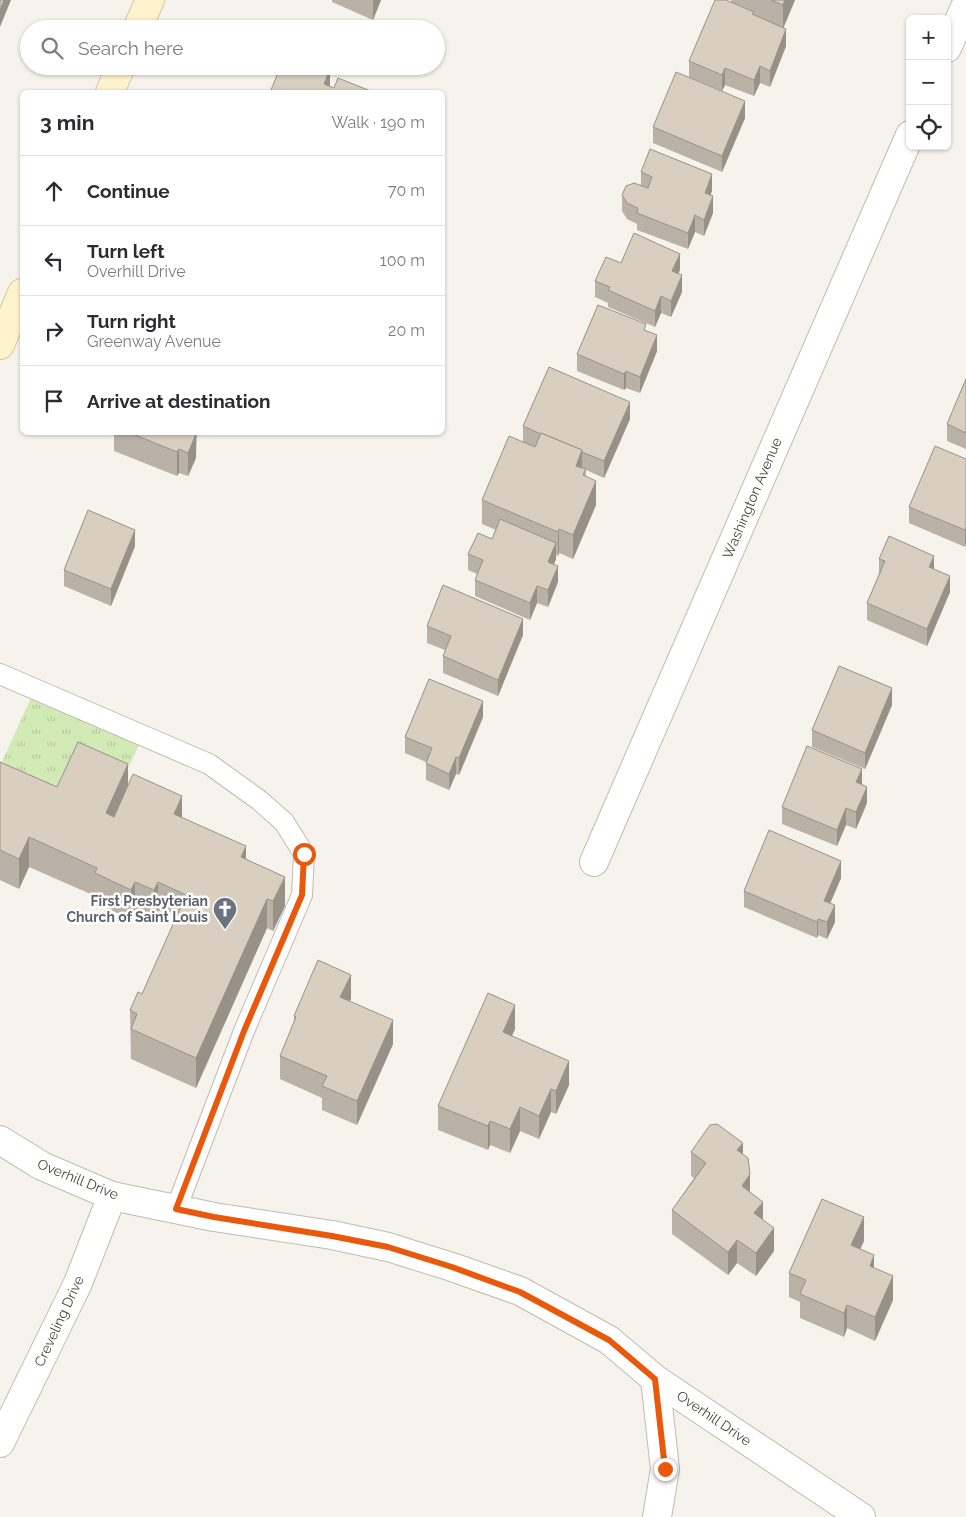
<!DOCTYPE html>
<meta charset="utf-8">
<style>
:root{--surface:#fff;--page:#f7f7f7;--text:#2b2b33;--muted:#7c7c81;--line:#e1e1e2}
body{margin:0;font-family:Raleway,sans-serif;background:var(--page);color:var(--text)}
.controls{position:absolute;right:15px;top:15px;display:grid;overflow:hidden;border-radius:8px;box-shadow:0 1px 4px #0004}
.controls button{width:45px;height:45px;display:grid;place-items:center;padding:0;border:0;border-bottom:1px solid var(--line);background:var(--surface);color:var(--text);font:25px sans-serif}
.stop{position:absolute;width:15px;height:15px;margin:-11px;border:4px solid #ea580c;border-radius:50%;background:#fff}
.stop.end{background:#ea580c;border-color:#fff;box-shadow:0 1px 5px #0008}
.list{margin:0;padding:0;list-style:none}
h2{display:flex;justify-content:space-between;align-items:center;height:65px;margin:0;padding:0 20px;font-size:21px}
h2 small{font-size:16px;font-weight:400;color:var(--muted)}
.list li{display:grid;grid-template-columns:32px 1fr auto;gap:15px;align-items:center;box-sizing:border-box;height:70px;padding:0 20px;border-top:1px solid var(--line)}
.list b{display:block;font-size:19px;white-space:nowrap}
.list p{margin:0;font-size:16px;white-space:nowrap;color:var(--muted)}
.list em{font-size:16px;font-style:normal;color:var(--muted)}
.icon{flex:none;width:28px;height:28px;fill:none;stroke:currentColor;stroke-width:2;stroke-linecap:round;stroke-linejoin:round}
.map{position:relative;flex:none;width:966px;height:1517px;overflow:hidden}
.search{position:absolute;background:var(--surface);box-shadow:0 1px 4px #0004;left:20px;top:20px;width:425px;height:55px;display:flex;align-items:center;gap:12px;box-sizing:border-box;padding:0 18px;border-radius:28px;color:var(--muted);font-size:19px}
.panel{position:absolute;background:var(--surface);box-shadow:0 1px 4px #0004;left:20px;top:90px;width:425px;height:345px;border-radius:8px}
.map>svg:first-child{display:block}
.grass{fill:url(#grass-tufts)}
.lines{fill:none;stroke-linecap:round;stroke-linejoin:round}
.service-casing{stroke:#c2bbae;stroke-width:22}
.minor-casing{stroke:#c2bbae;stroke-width:30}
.secondary-casing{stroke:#d6c79b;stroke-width:30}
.service{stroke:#fff;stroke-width:20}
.minor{stroke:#fff;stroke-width:28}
.secondary{stroke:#fff3cd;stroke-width:28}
.wall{fill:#bab2a6}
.shaded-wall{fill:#979187}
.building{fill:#d8cfc1;stroke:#979187}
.route{stroke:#ea580c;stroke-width:6}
.labels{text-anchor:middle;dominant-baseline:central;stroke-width:5;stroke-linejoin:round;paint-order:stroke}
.street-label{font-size:14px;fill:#4b4439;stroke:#fff}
.worship-label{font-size:14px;font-weight:bold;fill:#5b616d;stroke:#fff;text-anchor:end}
</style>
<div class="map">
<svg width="966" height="1517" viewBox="0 0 966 1517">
<defs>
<pattern id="grass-tufts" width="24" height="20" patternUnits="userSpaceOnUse" patternTransform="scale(1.25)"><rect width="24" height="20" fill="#d2eab5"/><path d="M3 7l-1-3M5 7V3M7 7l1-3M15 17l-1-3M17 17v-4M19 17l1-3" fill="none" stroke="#b6ca9c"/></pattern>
</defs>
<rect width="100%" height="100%" fill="#f6f3ec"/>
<polygon class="grass" points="36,687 143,736 118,790 57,817 0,766"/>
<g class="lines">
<defs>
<polyline id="service" points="0,674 209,764 259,800 284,822 304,854 302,895 244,1031 176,1209"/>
<g id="minor">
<polyline points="947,48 966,5"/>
<polyline points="594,862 910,135"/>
<polyline points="0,1140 42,1166 112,1196 214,1217 332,1235 388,1247 452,1267 520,1291 609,1340 655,1379 861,1517"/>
<polyline points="655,1379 665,1469 657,1517"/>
<polyline points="0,1443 78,1283 112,1196"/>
</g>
<g id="secondary">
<polyline points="137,29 150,0"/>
<polyline points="110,92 121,66"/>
<polyline points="0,345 22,293"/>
</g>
</defs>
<use href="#service" class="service-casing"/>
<use href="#minor" class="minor-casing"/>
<use href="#secondary" class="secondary-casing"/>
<use href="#service" class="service"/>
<use href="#minor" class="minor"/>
<use href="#secondary" class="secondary"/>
</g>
<g class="wall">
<polygon points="332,0 381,0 373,20 332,2"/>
<polygon points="731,0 795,0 783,28 786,46 770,87 760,83 754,96 725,85 722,91 689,77 689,61 731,2"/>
<polygon points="745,118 722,172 653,143 653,127"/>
<polygon points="641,172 712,191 710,195 713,213 704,236 695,232 688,249 637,230 637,224 627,219 622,211 622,195 641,185"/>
<polygon points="621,263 680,270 678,273 682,292 671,317 661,313 655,327 608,307 608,303 595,297 595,281"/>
<polygon points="646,331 657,351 640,393 626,388 624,390 577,371 577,354"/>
<polygon points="966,379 966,449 947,441 947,424"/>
<polygon points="630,419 604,478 586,470 586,476 596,505 573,559 559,553 558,556 556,555 556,559 554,564 558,582 548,607 537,603 530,620 475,596 475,580 477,574 468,570 468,554 492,539 496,530 482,524 482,500 523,442 523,426"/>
<polygon points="114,432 197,432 196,458 188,476 179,473 177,476 114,451"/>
<polygon points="966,459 965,547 909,523 909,507"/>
<polygon points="135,546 111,606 64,586 64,570"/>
<polygon points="879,559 934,569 950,592 927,646 867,620 867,603 879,574"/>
<polygon points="427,626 523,635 498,696 443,673 443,656 445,650 427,643"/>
<polygon points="892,705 865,769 812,747 812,730"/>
<polygon points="483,717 459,775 456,774 449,790 426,780 426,762 405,753 405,737"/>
<polygon points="0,762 57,787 128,787 182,818 246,860 285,906 273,931 267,928 196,1088 131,1059 130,1010 142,994 176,919 158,911 154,920 135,912 131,919 95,903 95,896 29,867 19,889 0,880"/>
<polygon points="862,785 867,803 856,829 846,825 837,846 782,824 782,807"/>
<polygon points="841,878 830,903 835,922 827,939 818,935 817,938 744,907 744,891"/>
<polygon points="351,999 349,1001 393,1044 357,1125 322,1110 322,1098 280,1079 280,1056 294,1022 294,1016"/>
<polygon points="515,1029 512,1036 569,1085 556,1114 551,1112 539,1139 520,1131 510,1153 490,1145 488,1150 438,1130 438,1106"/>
<polygon points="691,1152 743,1154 750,1192 763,1219 774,1251 756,1276 737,1263 728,1275 672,1234 672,1210 694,1178 691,1176"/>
<polygon points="864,1241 860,1249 874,1268 893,1300 875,1341 847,1328 844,1337 800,1318 800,1302 789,1297 789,1273"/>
</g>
<g class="shaded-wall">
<polygon points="4,0 11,0 0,27 0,10"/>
<polygon points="373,0 381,0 373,20"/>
<polygon points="785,0 795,0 783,29 783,5"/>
<polygon points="786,29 786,46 770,87 770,71"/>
<polygon points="760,66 760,83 754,96 754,80"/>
<polygon points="725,68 725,85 722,91 722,75"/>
<polygon points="330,69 330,86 327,92 324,84"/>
<polygon points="745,101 745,118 722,172 722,156"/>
<polygon points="712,174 712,191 705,210 705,193"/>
<polygon points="713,196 713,213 704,236 704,220"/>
<polygon points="695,215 695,232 688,249 688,233"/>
<polygon points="680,254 680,270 672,287 672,271"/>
<polygon points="682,275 682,292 671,317 671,301"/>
<polygon points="661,296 661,313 655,327 655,311"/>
<polygon points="657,335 657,351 640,393 640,377"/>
<polygon points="626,371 626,388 624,390 624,374"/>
<polygon points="630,402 630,419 604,478 604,461"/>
<polygon points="188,432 197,432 192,443 196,434 196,458 188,476"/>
<polygon points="179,449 179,473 177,476 177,452"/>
<polygon points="582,450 582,474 576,466"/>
<polygon points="596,481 596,505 573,559 573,535"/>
<polygon points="966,527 966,544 965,547 965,530"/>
<polygon points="559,529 559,553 558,556 558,532"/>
<polygon points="135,530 135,546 111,606 111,589"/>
<polygon points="556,543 556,559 548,578 548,562"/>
<polygon points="934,556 934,572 929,567"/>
<polygon points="558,566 558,582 548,607 548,590"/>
<polygon points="950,576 950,592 927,646 927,629"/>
<polygon points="537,586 537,603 530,620 530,603"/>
<polygon points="523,619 523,635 498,696 498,680"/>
<polygon points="892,688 892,705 865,769 865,753"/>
<polygon points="483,701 483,717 459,775 459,758"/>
<polygon points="456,757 456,774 449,790 449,774"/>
<polygon points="128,764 128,794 106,843 106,813"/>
<polygon points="862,769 862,785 856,782"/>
<polygon points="867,787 867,803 856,829 856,812"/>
<polygon points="182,796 182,826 174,814"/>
<polygon points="846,808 846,825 837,846 837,830"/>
<polygon points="29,837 29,867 19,889 19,859"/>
<polygon points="246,846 246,876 241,857"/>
<polygon points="841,861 841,878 824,918 824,901"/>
<polygon points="285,877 285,906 273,931 273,901"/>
<polygon points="135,882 135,912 131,919 131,890"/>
<polygon points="158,882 158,911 154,920 154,890"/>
<polygon points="267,899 267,928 196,1088 196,1058"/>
<polygon points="835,905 835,922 827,939 827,922"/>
<polygon points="818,919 818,935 817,938 817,922"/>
<polygon points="351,975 351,999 340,1021 340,997"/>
<polygon points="515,1005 515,1029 503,1055 503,1032"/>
<polygon points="393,1020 393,1044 357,1125 357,1101"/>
<polygon points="569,1061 569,1085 556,1114 556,1091"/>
<polygon points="551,1089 551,1112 539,1139 539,1116"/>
<polygon points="520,1107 520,1131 510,1153 510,1129"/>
<polygon points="490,1121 490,1145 488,1150 488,1126"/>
<polygon points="743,1143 743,1167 737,1150"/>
<polygon points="750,1174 750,1198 742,1186"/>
<polygon points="763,1202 763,1225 754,1213"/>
<polygon points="864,1217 864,1241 851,1269 851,1245"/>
<polygon points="774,1228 774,1251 756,1276 756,1253"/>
<polygon points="737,1240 737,1263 728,1275 728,1252"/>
<polygon points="874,1255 874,1279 870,1266"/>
<polygon points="893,1276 893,1300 875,1341 875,1317"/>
<polygon points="847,1305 847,1328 844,1337 844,1313"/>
</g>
<g class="building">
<polygon points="0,0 4,0 0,10"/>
<polygon points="715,0 726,0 754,12 752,14 786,29 770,71 760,66 754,80 725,68 722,75 689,61"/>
<polygon points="771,0 785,0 783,5"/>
<polygon points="281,66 314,67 323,66 330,69 324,84 334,88 338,78 373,92 270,92"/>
<polygon points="676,72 745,101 722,156 653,127"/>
<polygon points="650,149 712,174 705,193 713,196 704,220 695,215 688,233 637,213 638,208 627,203 622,195 626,186 634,183 648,188 652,177 641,172"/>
<polygon points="634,233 680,254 672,271 682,275 671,301 661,296 655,311 608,290 610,287 595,281 606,257 621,263"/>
<polygon points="598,305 646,324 644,330 657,335 640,377 626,371 624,374 577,354"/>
<polygon points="549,367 630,402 604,461 582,452 582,450 541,433 541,434 523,426"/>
<polygon points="966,379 966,433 947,424"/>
<polygon points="128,432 192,432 196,434 188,453 179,449 177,452"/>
<polygon points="541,433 582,450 576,466 586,469 583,475 596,481 573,535 559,529 558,532 482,500 509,436 535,447"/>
<polygon points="935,446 966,459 966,527 965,530 909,507"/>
<polygon points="88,510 135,530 111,589 64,570"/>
<polygon points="500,519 556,543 548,562 558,566 548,590 537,586 530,603 475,580 483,560 468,554 478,533 492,539"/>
<polygon points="889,536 934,556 929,567 950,576 927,629 867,603 885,561 879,559"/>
<polygon points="443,585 523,619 498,680 443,656 451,636 427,626"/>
<polygon points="839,666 892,688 865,753 812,730"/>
<polygon points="429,679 483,701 459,758 456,757 449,774 426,763 432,748 405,737"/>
<polygon points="78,742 128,764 106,813 114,817 133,774 182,796 174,814 246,846 241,857 285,877 273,901 267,899 196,1058 131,1029 137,1014 130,1010 138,992 142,994 186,895 158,882 154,890 135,882 131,890 95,873 97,868 29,837 19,859 0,850 0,762 57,787"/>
<polygon points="807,746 862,769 856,782 867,787 856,812 846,808 837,830 782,807"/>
<polygon points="769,830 841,861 824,901 835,905 827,922 818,919 817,922 744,891"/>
<polygon points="318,960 351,975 340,997 393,1020 357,1101 322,1086 327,1076 280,1056 296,1017 294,1016"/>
<polygon points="488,993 515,1005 503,1032 569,1061 556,1091 551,1089 539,1116 520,1107 510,1129 490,1121 488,1126 438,1106"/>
<polygon points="717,1124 743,1143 737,1150 748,1158 750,1174 742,1186 763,1202 754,1213 774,1228 756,1253 737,1240 728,1252 672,1210 706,1163 691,1152 710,1125"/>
<polygon points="822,1199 864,1217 851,1245 874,1255 870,1266 893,1276 875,1317 847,1305 844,1313 800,1294 806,1280 789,1273"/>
</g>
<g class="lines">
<polyline class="route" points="304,854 302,895 244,1031 176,1209 214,1217 332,1236 388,1247 452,1267 520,1292 609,1340 655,1379 665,1469"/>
</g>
<defs>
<symbol id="church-pin" viewBox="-11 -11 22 30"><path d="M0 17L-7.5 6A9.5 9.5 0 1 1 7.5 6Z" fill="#6b7280" stroke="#fff"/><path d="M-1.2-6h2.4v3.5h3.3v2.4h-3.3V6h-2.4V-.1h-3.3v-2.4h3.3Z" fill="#fff"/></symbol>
</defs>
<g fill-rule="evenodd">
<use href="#church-pin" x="211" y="895" width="28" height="38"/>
</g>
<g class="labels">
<g class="street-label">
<text transform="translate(752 498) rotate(-67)">Washington Avenue</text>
<text transform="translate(78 1179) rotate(22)">Overhill Drive</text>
<text transform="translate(59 1321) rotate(-65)">Creveling Drive</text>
<text transform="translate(714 1418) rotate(34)">Overhill Drive</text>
</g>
<g class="worship-label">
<text x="208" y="901">First Presbyterian<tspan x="208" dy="16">Church of Saint Louis</tspan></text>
</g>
</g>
</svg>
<div class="controls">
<button>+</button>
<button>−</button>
<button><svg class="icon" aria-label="locate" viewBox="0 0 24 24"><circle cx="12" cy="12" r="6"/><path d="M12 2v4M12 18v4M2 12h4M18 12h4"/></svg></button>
</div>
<div class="stop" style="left:304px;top:854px"></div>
<div class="stop end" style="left:665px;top:1469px"></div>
<div class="search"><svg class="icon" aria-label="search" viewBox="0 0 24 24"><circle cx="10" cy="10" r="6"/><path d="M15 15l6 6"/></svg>Search here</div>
<section class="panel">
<h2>3 min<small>Walk · 190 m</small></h2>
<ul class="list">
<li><svg class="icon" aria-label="ahead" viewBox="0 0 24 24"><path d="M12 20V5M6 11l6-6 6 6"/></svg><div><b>Continue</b></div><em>70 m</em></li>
<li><svg class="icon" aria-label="left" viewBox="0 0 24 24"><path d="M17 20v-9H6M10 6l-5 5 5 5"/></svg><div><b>Turn left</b><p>Overhill Drive</p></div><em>100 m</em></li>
<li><svg class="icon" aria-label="right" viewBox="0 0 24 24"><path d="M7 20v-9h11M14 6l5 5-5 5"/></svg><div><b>Turn right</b><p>Greenway Avenue</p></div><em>20 m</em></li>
<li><svg class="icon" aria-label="arrive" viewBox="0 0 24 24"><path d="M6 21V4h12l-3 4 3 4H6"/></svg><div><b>Arrive at destination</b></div></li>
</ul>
</section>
</div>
